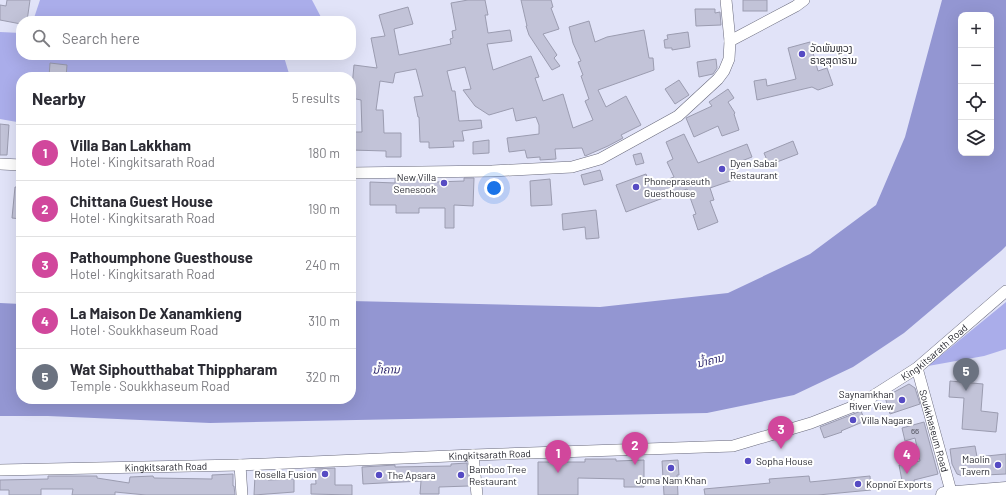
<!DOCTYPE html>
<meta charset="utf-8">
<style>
:root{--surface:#fff;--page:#f2f2f3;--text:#2b2b33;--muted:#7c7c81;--line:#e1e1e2;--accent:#564bc3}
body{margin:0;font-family:Barlow,"Noto Sans Lao",sans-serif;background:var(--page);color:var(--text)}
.controls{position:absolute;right:12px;top:12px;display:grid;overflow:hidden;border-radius:8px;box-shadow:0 4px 16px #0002}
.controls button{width:36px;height:36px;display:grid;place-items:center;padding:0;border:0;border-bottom:1px solid var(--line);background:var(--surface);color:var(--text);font:20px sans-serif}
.you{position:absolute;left:494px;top:188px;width:14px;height:14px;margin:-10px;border:3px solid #fff;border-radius:50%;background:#1a73e8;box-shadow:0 0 0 6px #1a73e833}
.badge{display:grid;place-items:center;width:26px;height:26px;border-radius:50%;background:var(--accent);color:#fff;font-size:13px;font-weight:700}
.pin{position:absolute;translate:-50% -33px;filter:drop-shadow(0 1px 2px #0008)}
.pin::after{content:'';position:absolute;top:21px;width:14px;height:12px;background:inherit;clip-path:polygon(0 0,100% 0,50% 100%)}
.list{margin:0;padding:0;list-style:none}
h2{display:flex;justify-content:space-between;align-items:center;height:52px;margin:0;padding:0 16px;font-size:17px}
h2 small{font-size:13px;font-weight:400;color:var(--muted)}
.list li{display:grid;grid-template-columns:26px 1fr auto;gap:12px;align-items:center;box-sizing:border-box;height:56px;padding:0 16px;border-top:1px solid var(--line)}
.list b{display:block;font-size:15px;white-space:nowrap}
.list p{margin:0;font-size:13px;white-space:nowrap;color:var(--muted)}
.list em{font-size:13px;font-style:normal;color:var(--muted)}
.icon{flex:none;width:22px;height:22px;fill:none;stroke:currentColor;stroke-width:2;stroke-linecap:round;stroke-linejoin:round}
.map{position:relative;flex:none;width:1006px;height:495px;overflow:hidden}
.search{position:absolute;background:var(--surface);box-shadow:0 4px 16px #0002;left:16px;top:16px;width:340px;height:44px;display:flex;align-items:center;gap:10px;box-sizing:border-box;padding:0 14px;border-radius:16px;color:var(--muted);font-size:15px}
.panel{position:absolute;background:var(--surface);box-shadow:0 4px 16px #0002;left:16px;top:72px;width:340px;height:332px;border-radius:16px}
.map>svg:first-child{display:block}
.forest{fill:#aaadea}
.water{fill:#9396d2;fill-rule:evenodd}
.building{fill:#c2c3d8;stroke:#9b9cb0}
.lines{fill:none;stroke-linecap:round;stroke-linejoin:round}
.minor-casing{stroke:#696a7c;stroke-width:12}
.secondary-casing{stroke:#696a7c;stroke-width:17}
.minor{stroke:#fff;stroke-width:11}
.secondary{stroke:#fff;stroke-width:16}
.poi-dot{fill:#564bc3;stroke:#fff;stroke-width:1.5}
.labels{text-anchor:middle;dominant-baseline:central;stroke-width:4;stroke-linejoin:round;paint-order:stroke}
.number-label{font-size:8px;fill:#4c4d58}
.poi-label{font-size:10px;fill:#25262e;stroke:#fff;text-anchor:start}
.street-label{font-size:10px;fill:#25262e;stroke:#fff}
.water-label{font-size:11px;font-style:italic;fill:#2d276d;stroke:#fff}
</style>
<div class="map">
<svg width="1006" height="495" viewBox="0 0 1006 495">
<rect width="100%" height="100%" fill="#e1e3f8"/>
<g class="forest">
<polygon points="40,0 312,0 323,21 33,21"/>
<polygon points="0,32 21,33 21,55 286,55 284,57 290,77 21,77 21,153 18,153 17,122 0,119"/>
<polygon points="1006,302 1006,349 984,356 928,366"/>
</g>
<path class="water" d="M942,0H1006V246L1001,251L904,333L853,367L794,395L707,413L210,423L48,416H0V303L21,304V399H351V301L600,307L728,293L810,254L876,205L905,137ZM961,15H991V153H961Z"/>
<g class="building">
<polygon points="7,0 30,0 27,21 21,21 21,24 0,20 0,5 6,6"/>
<polygon points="468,0 485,0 488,15 485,15 488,33 510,30 512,41 487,44 493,70 531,56 539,77 535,78 543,101 563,94 573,128 593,120 585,101 589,99 581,76 583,75 578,62 581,61 573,43 569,27 589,21 595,42 607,37 644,30 649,58 653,58 654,70 598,90 606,107 626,96 641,125 621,135 623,138 608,146 585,156 582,148 555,149 556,159 540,160 540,157 527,158 525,150 509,152 507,138 539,134 539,125 536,117 516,121 513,108 489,115 475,106 463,90 471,89 465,67 447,71 452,91 455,91 459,121 481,120 482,128 462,131 464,141 453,141 454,147 429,148 429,142 420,142 419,117 418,117 414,97 423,96 416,69 395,73 393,83 380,81 376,110 383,110 384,133 401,133 401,157 386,157 386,151 351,150 351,132 362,132 361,100 351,98 354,65 377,68 371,38 385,36 379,15 408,7 413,24 394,29 399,55 451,44 450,39 453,38 452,31 456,30 451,3"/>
<polygon points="521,0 551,0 553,7 551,8 559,29 543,34 557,55 554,58 560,66 552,70 529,35 526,26 527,26"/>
<rect x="743" y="0" width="24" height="11"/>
<polygon points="695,9 715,9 715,13 720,12 721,25 696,26"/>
<polygon points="688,32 690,47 672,50 672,48 665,48 664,40 668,39 667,35"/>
<polygon points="810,42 818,71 827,68 833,85 818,90 812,87 757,100 754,81 766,79 767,86 796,79 788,48"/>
<polygon points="716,59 717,68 713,74 699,77 697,62"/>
<polygon points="50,63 67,65 66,77 49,77"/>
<polygon points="679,80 689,95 675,104 665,89"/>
<polygon points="728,89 734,98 728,102 735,113 734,114 739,130 722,136 718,126 694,137 686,118 712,106 709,102"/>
<polygon points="0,124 9,125 7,155 0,155"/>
<polygon points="684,134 698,163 747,144 752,157 731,165 736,179 710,188 714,200 710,201 718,222 698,230 693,215 696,214 687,189 626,212 616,185 646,174 650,186 674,177 667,162 673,159 666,142"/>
<polygon points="489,140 489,153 473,154 473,142"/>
<polygon points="793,141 798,154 769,165 764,153"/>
<polygon points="641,153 644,163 636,165 633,155"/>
<polygon points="600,170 603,180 584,185 581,175"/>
<polygon points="464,178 474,178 473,206 454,205 454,228 445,228 445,208 419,208 419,213 396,213 396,205 370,205 370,182 395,183 395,179 435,179 435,182 464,181"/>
<polygon points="550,179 552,205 531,206 530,181"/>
<polygon points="15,187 21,187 21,219 12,218"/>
<polygon points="596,210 599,238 586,239 585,227 563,230 562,214"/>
<polygon points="950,381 983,384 981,411 998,413 996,432 962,429 964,398 949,397"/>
<polygon points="909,384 915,388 920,404 890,414 885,397"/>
<polygon points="861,411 865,421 841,431 842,432 824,438 820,427"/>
<polygon points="924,422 938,474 914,480 915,484 903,486 899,465 920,461 915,438 905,441 902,428"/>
<polygon points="975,446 977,457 1006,454 1006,474 963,476 957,474 952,464 950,449"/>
<polygon points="585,459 616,459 616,461 644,460 644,487 624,487 624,479 578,478 578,495 538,495 538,462 585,462"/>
<polygon points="678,460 679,475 677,475 678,495 664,495 662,461"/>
<polygon points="467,463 469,486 439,487 439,494 420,494 421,481 363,484 362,467 395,465 395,467 451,466 451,464"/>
<polygon points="335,468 335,485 352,485 352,495 311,494 311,484 316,484 315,469"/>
<polygon points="233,474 233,486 234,486 235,495 146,495 115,492 115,495 72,495 73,489 41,489 41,495 9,495 9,490 0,490 0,480 48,479 48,476 97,476 97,478 129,483 130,477 153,476 154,478 212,479 212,475"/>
<polygon points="255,475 268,476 268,480 294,479 294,492 254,495"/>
<polygon points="809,476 810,482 870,476 871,490 818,495 705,495 704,489 770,483 769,479"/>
</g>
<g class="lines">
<defs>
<g id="minor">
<polyline points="730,41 796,6 804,0"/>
<polyline points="0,164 21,165"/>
<polyline points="351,173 492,171 572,167 600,159 678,116 718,79 724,71 729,59 730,41 726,0"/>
<path id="s1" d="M917,368L952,495"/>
<polyline points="473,455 477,495"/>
<polyline points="240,465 242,495"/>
<path id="s2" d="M0,470L240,465L473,455L733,446L811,423L862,403L917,368L1006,291"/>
</g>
<polyline id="secondary" points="944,495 1006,490"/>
</defs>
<use href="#minor" class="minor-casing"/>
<use href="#secondary" class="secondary-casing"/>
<use href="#minor" class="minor"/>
<use href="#secondary" class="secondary"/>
</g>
<g class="poi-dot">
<circle cx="802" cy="54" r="4"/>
<circle cx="722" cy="169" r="4"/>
<circle cx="444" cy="183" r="4"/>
<circle cx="636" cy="187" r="4"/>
<circle cx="902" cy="400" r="4"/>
<circle cx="853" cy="420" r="4"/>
<circle cx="748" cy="461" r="4"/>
<circle cx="998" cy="465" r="4"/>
<circle cx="671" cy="468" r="4"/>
<circle cx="325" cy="474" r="4"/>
<circle cx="379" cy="475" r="4"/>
<circle cx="461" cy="475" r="4"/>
<circle cx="858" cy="484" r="4"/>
</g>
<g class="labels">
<g class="number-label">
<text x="915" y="431">66</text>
</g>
<g class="poi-label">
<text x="810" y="48">ວັດພັນຫຼວງ<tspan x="810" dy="12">ຣາຊສຸດາຣາມ</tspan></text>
<text x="730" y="163">Dyen Sabai<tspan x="730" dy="12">Restaurant</tspan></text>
<text x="436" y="177" text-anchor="end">New Villa<tspan x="436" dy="12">Senesook</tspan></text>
<text x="644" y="181">Phonepraseuth<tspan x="644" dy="12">Guesthouse</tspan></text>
<text x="894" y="394" text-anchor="end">Saynamkhan<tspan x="894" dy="12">River View</tspan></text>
<text x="861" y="420">Villa Nagara</text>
<text x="990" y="459" text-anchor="end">Maolin<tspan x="990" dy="12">Tavern</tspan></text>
<text x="756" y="461">Sopha House</text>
<text x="469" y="469">Bamboo Tree<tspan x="469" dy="12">Restaurant</tspan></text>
<text x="317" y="474" text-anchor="end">Rosella Fusion</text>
<text x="387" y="475">The Apsara</text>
<text x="671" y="480" text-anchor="middle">Joma Nam Khan</text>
<text x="866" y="484">Kopnoï Exports</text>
</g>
<g class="street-label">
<text stroke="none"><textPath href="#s2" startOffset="958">Kingkitsarath Road</textPath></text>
<text stroke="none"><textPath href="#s1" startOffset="65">Soukkhaseum Road</textPath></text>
<text stroke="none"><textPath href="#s2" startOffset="490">Kingkitsarath Road</textPath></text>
<text stroke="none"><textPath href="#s2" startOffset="166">Kingkitsarath Road</textPath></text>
</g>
<g class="water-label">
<text transform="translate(710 360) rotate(-14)">ນ້ຳຄານ</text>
<text transform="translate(386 369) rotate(-1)">ນ້ຳຄານ</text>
</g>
</g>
</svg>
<div class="controls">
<button>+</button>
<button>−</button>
<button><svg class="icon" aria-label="locate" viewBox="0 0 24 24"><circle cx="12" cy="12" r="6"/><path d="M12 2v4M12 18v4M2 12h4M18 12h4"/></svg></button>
<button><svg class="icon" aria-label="layers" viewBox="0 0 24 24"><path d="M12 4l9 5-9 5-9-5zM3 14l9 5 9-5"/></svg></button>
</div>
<div class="you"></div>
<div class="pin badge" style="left:558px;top:473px;background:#d1479c">1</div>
<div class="pin badge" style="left:635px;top:465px;background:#d1479c">2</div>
<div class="pin badge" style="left:781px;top:449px;background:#d1479c">3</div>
<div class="pin badge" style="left:907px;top:474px;background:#d1479c">4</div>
<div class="pin badge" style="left:966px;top:391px;background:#6b7280">5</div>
<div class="search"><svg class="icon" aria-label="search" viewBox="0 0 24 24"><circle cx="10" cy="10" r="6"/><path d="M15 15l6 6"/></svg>Search here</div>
<section class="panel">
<h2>Nearby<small>5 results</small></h2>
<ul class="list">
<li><span class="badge" style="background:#d1479c">1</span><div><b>Villa Ban Lakkham</b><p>Hotel · Kingkitsarath Road</p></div><em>180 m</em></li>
<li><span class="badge" style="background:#d1479c">2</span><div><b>Chittana Guest House</b><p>Hotel · Kingkitsarath Road</p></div><em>190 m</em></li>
<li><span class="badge" style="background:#d1479c">3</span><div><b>Pathoumphone Guesthouse</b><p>Hotel · Kingkitsarath Road</p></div><em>240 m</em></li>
<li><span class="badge" style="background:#d1479c">4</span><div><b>La Maison De Xanamkieng</b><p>Hotel · Soukkhaseum Road</p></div><em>310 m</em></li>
<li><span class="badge" style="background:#6b7280">5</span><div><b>Wat Siphoutthabat Thippharam</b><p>Temple · Soukkhaseum Road</p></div><em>320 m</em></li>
</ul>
</section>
</div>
